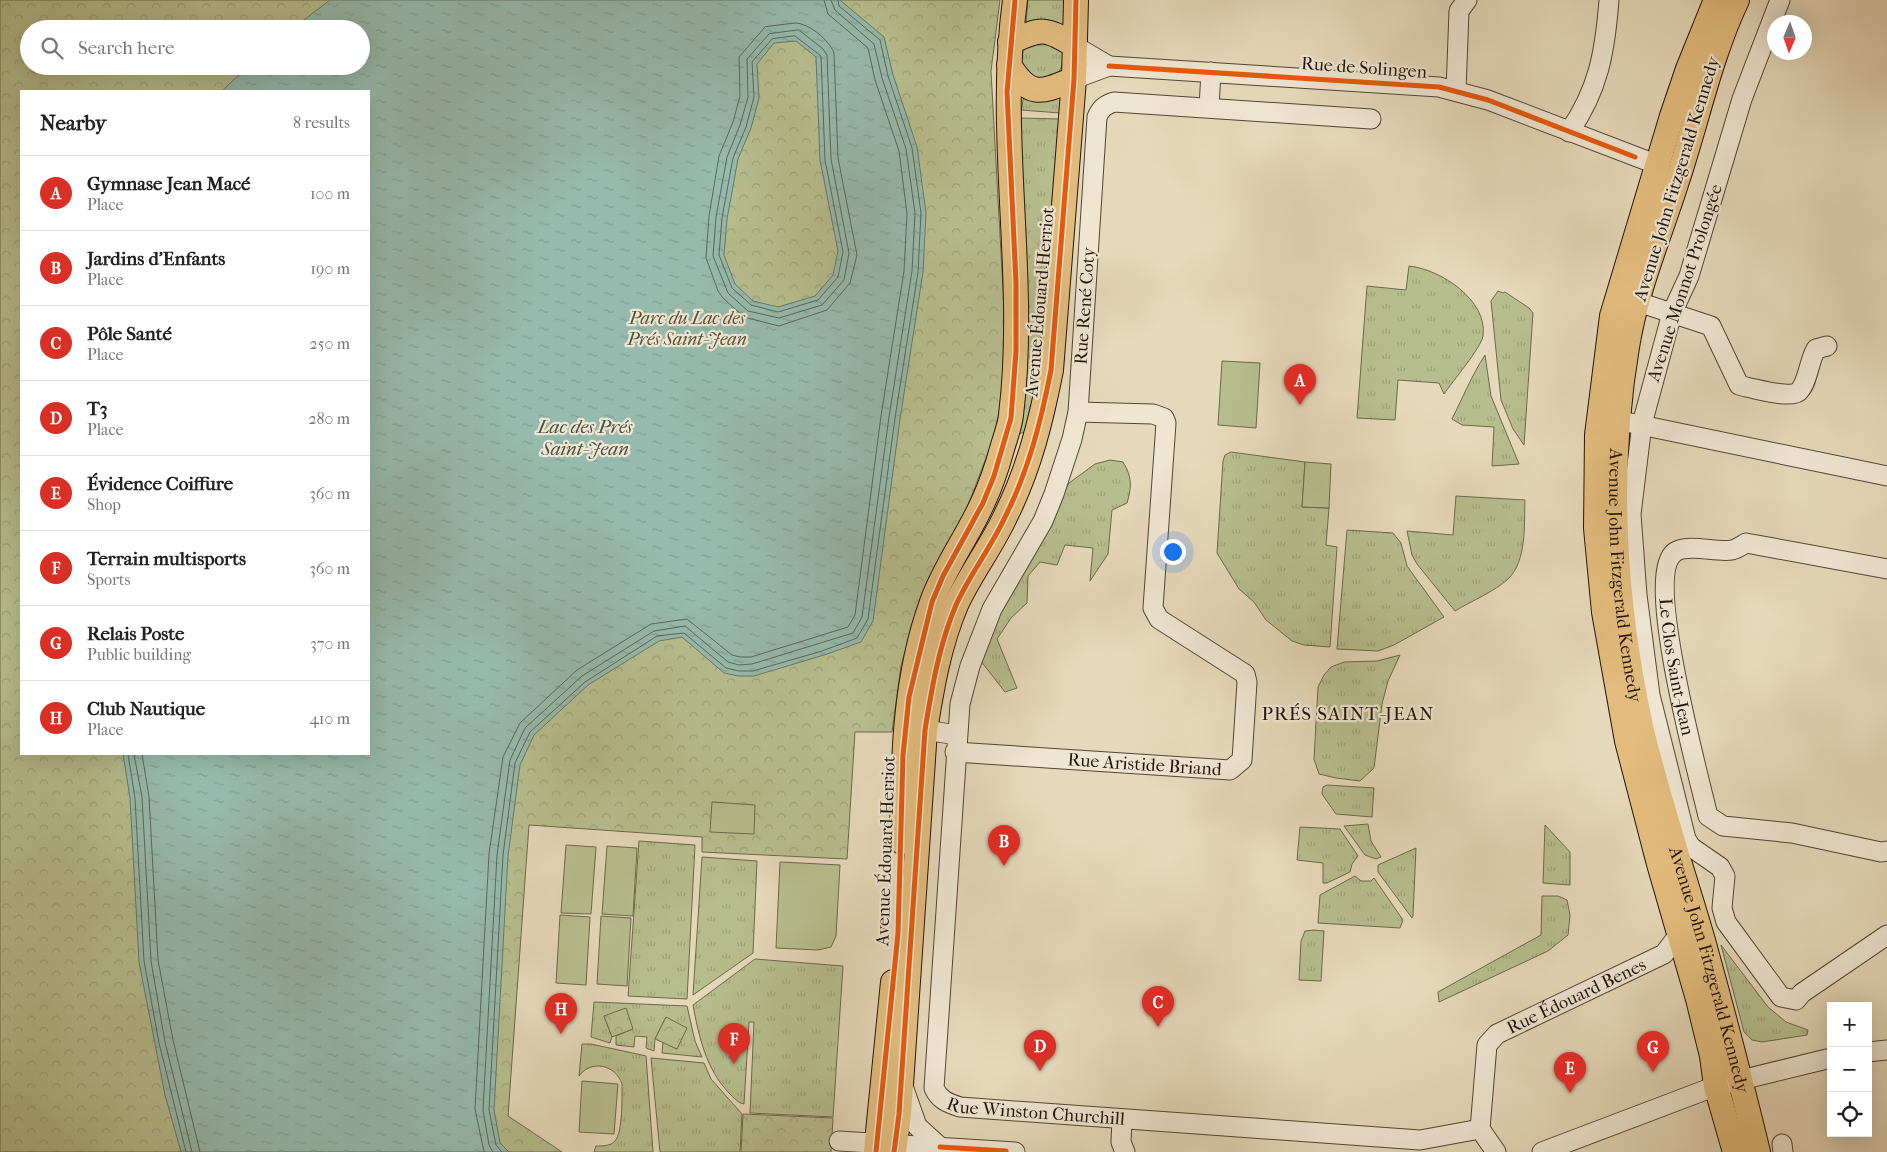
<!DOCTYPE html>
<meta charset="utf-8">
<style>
:root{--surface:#fff;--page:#f2f2f2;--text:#222;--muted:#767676;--line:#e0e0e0;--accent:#d93025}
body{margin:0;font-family:"IM FELL French Canon",serif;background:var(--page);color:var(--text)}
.controls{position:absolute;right:15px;bottom:15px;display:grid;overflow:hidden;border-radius:0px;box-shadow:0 5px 20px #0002}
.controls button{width:45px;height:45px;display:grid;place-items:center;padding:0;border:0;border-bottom:1px solid var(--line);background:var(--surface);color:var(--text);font:25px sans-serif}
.compass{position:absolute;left:1767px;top:15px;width:45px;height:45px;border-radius:50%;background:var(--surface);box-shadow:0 5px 20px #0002;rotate:182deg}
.you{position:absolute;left:1172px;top:551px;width:18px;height:18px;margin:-12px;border:4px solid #fff;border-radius:50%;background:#1a73e8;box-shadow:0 0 0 8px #1a73e833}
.badge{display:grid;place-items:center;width:32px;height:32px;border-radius:50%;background:var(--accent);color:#fff;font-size:16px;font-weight:700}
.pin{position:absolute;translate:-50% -41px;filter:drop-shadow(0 1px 2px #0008)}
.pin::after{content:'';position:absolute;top:26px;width:18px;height:15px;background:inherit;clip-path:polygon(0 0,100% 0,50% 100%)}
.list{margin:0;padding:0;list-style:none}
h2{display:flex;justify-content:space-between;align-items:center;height:65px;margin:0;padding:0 20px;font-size:21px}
h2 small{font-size:16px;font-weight:400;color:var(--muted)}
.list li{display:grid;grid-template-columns:32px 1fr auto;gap:15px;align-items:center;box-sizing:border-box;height:75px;padding:0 20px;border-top:1px solid var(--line)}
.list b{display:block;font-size:19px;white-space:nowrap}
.list p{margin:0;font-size:16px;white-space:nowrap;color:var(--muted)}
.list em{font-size:16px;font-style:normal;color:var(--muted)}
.icon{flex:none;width:28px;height:28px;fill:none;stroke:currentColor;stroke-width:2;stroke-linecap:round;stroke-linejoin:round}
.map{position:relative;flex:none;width:1887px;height:1152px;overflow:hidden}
.search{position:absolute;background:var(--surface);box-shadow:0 5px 20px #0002;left:20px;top:20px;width:350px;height:55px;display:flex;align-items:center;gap:12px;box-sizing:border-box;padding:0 18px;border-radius:28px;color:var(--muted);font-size:19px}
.panel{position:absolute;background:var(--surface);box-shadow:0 5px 20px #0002;left:20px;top:90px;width:350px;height:665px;border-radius:0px}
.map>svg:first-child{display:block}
.grass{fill:url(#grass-tufts);stroke:#6b694b}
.forest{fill:url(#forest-crowns);stroke:#6b694b;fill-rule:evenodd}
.garden{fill:#b7be8e;stroke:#6b694b}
.water{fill:url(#water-ripples);stroke:#66786b;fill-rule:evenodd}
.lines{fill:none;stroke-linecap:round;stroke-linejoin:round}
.shore{stroke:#5a675a;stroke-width:1}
.minor-casing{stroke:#514534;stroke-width:21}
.major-casing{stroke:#1f1408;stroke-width:26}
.minor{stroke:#efe6d2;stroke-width:19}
.major{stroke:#e3bc7d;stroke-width:24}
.cycleway-casing{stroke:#efe6d2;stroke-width:8}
.cycleway{stroke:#e8590c;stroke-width:5}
.labels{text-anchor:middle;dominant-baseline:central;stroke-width:4.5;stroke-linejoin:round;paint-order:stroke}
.street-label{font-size:18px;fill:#1f1408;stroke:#efe6d2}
.park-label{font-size:18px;font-style:italic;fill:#545037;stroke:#efe6d2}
.water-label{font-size:19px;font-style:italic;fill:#494e42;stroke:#efe6d2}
.neighbourhood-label{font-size:19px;letter-spacing:1px;fill:#1f1408;stroke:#efe6d2}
</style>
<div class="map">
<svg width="1887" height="1152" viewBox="0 0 1887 1152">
<defs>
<pattern id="grass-tufts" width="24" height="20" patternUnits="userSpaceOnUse" patternTransform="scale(1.25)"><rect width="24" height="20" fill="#b7be8e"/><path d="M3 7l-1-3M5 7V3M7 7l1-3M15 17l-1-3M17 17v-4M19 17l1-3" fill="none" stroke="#9da279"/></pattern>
<pattern id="forest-crowns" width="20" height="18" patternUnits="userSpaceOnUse" patternTransform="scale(1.25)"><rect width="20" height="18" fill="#b7be8e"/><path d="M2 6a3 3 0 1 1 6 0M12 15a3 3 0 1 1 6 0" fill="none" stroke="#9da279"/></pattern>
<pattern id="water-ripples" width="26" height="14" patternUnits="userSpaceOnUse" patternTransform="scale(1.25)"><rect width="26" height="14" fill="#96baad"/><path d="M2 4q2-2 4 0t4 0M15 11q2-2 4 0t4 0" fill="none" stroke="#819f93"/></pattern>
</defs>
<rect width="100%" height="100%" fill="#e6d8ba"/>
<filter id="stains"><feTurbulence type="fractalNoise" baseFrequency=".004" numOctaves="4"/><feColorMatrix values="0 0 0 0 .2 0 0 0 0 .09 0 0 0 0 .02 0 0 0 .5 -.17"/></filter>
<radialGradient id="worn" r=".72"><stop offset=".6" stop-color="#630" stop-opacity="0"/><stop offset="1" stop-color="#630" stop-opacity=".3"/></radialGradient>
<g class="grass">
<polygon points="1028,0 1068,0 1063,28 1026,23"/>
<path d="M1040,39L1065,53C1061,73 1059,75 1040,83L1021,68C1021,51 1024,46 1040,39Z"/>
<polygon points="1057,95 1061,97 1060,113 1021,110 1024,96"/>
<polygon points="1021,118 1061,119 1043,367 1032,432 1021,433 1015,439 1022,242"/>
<path d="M1409,266C1440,269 1488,300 1483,336C1481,348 1452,382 1444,394L1439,383L1398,380L1395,420L1357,418L1367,286L1406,290Z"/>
<polygon points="1498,291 1503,293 1505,292 1529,308 1533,313 1524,445 1513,429 1501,400 1491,301"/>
<path d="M1485,355L1491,396L1519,464L1492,466L1494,427L1462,425L1452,419C1463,397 1472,375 1485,355Z"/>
<polygon points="1231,452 1305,462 1302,507 1329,508 1326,545 1337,547 1330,647 1304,645 1292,641 1266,620 1254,602 1239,589 1217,553 1223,461 1225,455"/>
<path d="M1110,460L1123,462C1132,477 1132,486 1127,503L1112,510L1108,554L1090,581L1093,548L1065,545L1057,565L1040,562L1028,576L1027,603L1011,618L997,639L1017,688L1005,692L980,660L1014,582L1069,483L1095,464Z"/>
<path d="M1456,496L1525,500C1524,524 1527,561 1508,579C1494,592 1471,601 1455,611L1417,564L1412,555L1407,531L1453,535Z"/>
<polygon points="1347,530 1393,533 1401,543 1407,566 1444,617 1394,645 1378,651 1337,649"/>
<polygon points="1400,655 1388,681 1382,704 1374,768 1360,781 1336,778 1319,774 1314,759 1318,687 1324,675 1331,667 1344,662 1377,661"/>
<polygon points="1327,785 1374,788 1372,817 1336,814 1322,794 1323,787"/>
<polygon points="1368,824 1371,841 1381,857 1376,859 1365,855 1344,826"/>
<polygon points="1545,825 1570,852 1570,885 1543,883"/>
<polygon points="1300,827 1340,829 1358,856 1352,864 1350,872 1327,883 1323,883 1323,863 1297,860"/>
<polygon points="639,841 695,845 687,999 628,996"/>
<polygon points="1416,848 1413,916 1412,918 1378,872 1378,865"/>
<polygon points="702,857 757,861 753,953 693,995"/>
<polygon points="1355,876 1361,881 1371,881 1374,878 1403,920 1400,928 1318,923 1320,895"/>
<polygon points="1542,896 1558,896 1567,900 1570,915 1568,935 1548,951 1439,1002 1438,992 1541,935"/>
<polygon points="1314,930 1324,931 1321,981 1299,980 1301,941 1305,931"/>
<polygon points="1721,945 1768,1007 1786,1022 1808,1030 1807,1035 1762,1042 1752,1040 1744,1032"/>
<path d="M755,959L843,966L833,1117L750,1113L754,1022H749L744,1104C738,1103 734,1098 729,1093C706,1069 699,1037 693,1005Z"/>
<polygon points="594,1002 687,1006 695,1041 702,1057 662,1053 663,1042 677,1049 666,1017 655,1039 654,1051 646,1048 647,1037 635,1036 634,1047 616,1045 616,1036 633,1029 604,1016 612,1037 610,1043 591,1037"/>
<path d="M582,1044H591L646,1056L653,1152H594L596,1146C602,1146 611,1146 615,1141C623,1132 622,1096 622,1084C616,1065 591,1059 579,1076Z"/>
<polygon points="651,1058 704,1063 711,1079 742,1114 740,1152 660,1152"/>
</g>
<g class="forest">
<path d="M0,0H1000L991,71L1005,326L1003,402L996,432L967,508L915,618L901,666L892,732H855L847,859L702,852V837L529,825L508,1116L562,1152H0ZM29,29H361V66H29ZM21,91H369V754H21Z"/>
<polygon points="626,1008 633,1029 612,1037 604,1016"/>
<polygon points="666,1017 687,1028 677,1049 655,1039"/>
<polygon points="743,1114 833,1118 831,1152 741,1152"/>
</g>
<g class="garden">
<polygon points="1222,361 1260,363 1256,428 1218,425"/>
<polygon points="1305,462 1331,464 1329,508 1302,507"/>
<polygon points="712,802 755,805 754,834 710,832"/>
<polygon points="566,845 596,847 591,914 561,913"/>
<polygon points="607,846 637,848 633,916 602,914"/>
<polygon points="780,862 840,865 836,936 831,947 818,950 776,948"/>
<polygon points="560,915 590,917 586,985 556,983"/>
<polygon points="601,916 631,918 627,986 597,984"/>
<polygon points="582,1081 618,1084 614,1134 579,1132"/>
</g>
<path class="water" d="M330,0H840L884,37L893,75L917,147L926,213L923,272L900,419L873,621L861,642L824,655L754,676H738L724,673L682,637L659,641L588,685L534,735L520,765L508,856L494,1110L500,1143L509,1152H181L165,1095L139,962L130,798L123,754H369V91H222L248,66H361V29H292ZM796,41L816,57L820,160L838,251L833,275L815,296L778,307L753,301L735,284L724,255L727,219L738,159L751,128L759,98L757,64L774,43Z"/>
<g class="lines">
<g class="shore">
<path d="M795,23C809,23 829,40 834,53L838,158L857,255L850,283L827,310L779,326L744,317L723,298L718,291L706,258L709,216L719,156L733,122L740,96L739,57L765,27Z"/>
<polygon points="799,30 823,49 827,55 831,159 849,253 844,280 822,305 779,318 748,311 728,293 713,256 716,217 727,157 740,125 748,97 747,59 769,34"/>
<polygon points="795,36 821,56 825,160 843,252 838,277 818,300 778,312 751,305 732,288 719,255 722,218 733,158 746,127 754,97 752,62 772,39"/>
<polyline points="128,754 135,798 144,961 159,1043 186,1152"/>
<polyline points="134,754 142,797 151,961 165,1042 192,1152"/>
<polyline points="142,754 149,797 158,960 173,1040 200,1152"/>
<polyline points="484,1152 475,1109 489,854 503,757 520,723 577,670 651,624 687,619 732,655 740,657 751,657 848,627 855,615 881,416 904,271 907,214 899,151 875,80 868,48 828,14 824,0"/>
<polyline points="493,1152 489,1145 483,1110 497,855 510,760 525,728 582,676 654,631 685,626 728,662 739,665 752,664 853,633 862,617 889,417 912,271 915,213 906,149 882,78 874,44 835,10 831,0"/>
<polyline points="502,1152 496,1145 489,1110 503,855 515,763 530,732 585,682 657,636 684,633 726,668 739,671 753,671 822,651 857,638 868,619 895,418 918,272 921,213 912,148 888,76 880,40 839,6 838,0"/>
</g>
<defs>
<g id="minor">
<polyline points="1780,0 1742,99 1689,276 1672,313 1642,424 1631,514 1637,595 1650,695 1686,839 1691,847 1720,867 1725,876 1722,908 1726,922 1781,997 1796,1000 1802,993 1887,935"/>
<polyline points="1075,46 1109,66"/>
<polyline points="1074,79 1109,66 1439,87 1488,100 1658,165"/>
<polyline points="1456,91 1459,11 1467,0"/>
<polyline points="1209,107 1211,72"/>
<path id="s1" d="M1371,119L1114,102C1105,105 1101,108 1097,117L1078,412L1072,439L1054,494L1043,521L992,609L970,666L960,704L934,1088C939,1100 948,1103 960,1107L1420,1140L1480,1129"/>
<path d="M1569,132C1599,89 1605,51 1609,0"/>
<path d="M1624,303L1632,300L1711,326L1739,385L1746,387C1757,389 1794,400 1800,390C1808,381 1809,361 1816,349L1827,346"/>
<polyline points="1631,423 1887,476"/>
<path id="s2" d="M1887,569L1746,543C1741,546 1737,549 1732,550C1717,553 1688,543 1675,552C1643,574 1699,777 1708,816L1723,826L1792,833L1881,852L1887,851"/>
<polyline points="925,730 957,735"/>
<path id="s3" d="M955,752L1230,770L1242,760L1247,682L1245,674L1159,619L1153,608L1166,423L1164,418L1153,414L1078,412"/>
<polyline points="1868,1052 1887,1050"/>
<polyline points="904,1089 917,1126 940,1147"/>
<polyline points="1122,1119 1121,1142 1125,1152"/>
<polyline points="839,1141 1015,1152"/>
<polyline points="1782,1144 1783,1152"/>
<path id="s4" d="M1496,1152L1480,1129L1487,1045L1497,1034L1664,954L1680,933"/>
<polyline points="1542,1152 1716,1086 1831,1058"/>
</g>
<g id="major">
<polyline points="1716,0 1688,69 1672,116 1612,316 1597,435 1596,528 1604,612 1627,741 1659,864 1698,999 1712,1056 1716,1086 1735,1152"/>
<path id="s5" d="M1737,0C1710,57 1697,121 1677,181C1660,235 1636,290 1627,347C1606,471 1614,603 1641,726C1658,800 1683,871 1704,944C1723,1013 1741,1082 1758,1152"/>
<path d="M1010,42C1042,28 1045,27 1075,46"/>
<path d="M1009,65C1030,98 1040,93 1074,79"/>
<path d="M902,842C903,761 904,679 932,602C945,566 968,536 983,502C991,485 997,467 1002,449C1005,438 1010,426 1011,415C1028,277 996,138 1015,0"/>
<polyline points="876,1152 893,982"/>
<path d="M894,1152L899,1114L925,730C932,687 939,645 956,605C970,574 992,546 1006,515C1029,469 1041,421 1051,370L1074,79L1076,0"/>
</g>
</defs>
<use href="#minor" class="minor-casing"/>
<use href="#major" class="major-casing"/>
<use href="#minor" class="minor"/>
<use href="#major" class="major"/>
<defs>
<g id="cycleway">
<polyline points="1109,66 1439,87 1488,100 1635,157"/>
<polyline points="940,1147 1006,1151"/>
<polyline points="876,1152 898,933 903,755 909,697 932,602 943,576 983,503 994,476 1011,418 1016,351 1016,283 1007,92 1015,0"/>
<path d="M894,1152L899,1114L925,730C932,687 939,645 956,605C970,574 992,546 1006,515C1029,469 1041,421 1051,370L1074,79L1076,0"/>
</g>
</defs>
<use href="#cycleway" class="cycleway-casing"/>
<use href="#cycleway" class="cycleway"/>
</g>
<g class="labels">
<g class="street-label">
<text transform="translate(1364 68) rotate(4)">Rue de Solingen</text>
<text transform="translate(1677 179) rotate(-73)">Avenue John Fitzgerald Kennedy</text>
<text transform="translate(1685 283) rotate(-72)">Avenue Monnot Prolongée</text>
<text transform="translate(1040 302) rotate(-85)">Avenue Édouard Herriot</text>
<text transform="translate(1085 306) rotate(-86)">Rue René Coty</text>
<text stroke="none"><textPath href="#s5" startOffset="594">Avenue John Fitzgerald Kennedy</textPath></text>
<text stroke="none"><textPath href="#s2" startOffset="335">Le Clos Saint-Jean</textPath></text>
<text stroke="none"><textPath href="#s3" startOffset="190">Rue Aristide Briand</textPath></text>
<text transform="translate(886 851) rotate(-88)">Avenue Édouard Herriot</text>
<text stroke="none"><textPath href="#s5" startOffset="999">Avenue John Fitzgerald Kennedy</textPath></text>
<text stroke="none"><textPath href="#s4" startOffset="215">Rue Édouard Benes</textPath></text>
<text stroke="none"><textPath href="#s1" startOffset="1388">Rue Winston Churchill</textPath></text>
</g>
<g class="park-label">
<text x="687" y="318">Parc du Lac des<tspan x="687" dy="21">Prés Saint-Jean</tspan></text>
</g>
<g class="water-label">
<text x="585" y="427">Lac des Prés<tspan x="585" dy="22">Saint-Jean</tspan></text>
</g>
<g class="neighbourhood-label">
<text x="1348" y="714">PRÉS SAINT-JEAN</text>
</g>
</g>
<rect width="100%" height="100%" filter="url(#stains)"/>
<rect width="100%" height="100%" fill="url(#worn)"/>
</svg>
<div class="controls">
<button>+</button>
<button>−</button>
<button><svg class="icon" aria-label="locate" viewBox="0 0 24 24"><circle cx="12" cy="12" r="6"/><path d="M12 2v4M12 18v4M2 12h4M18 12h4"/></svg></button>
</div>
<svg class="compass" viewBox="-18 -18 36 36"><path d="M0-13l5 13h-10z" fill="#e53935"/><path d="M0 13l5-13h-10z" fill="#767676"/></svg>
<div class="you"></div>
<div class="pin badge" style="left:1300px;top:405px">A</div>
<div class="pin badge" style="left:1004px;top:866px">B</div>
<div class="pin badge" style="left:1158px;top:1027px">C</div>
<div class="pin badge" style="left:1040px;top:1071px">D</div>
<div class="pin badge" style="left:1570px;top:1093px">E</div>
<div class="pin badge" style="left:734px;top:1064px">F</div>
<div class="pin badge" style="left:1653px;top:1072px">G</div>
<div class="pin badge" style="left:561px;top:1034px">H</div>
<div class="search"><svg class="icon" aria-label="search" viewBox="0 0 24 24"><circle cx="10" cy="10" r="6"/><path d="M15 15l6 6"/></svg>Search here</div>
<section class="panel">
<h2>Nearby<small>8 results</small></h2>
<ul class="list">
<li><span class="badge">A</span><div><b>Gymnase Jean Macé</b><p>Place</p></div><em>100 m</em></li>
<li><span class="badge">B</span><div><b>Jardins d'Enfants</b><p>Place</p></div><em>190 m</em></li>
<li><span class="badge">C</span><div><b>Pôle Santé</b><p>Place</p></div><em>250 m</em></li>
<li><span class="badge">D</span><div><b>T3</b><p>Place</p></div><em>280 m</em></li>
<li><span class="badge">E</span><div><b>Évidence Coiffure</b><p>Shop</p></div><em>360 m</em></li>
<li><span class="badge">F</span><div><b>Terrain multisports</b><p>Sports</p></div><em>360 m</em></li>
<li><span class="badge">G</span><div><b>Relais Poste</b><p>Public building</p></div><em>370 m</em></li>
<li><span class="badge">H</span><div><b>Club Nautique</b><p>Place</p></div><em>410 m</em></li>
</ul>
</section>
</div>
